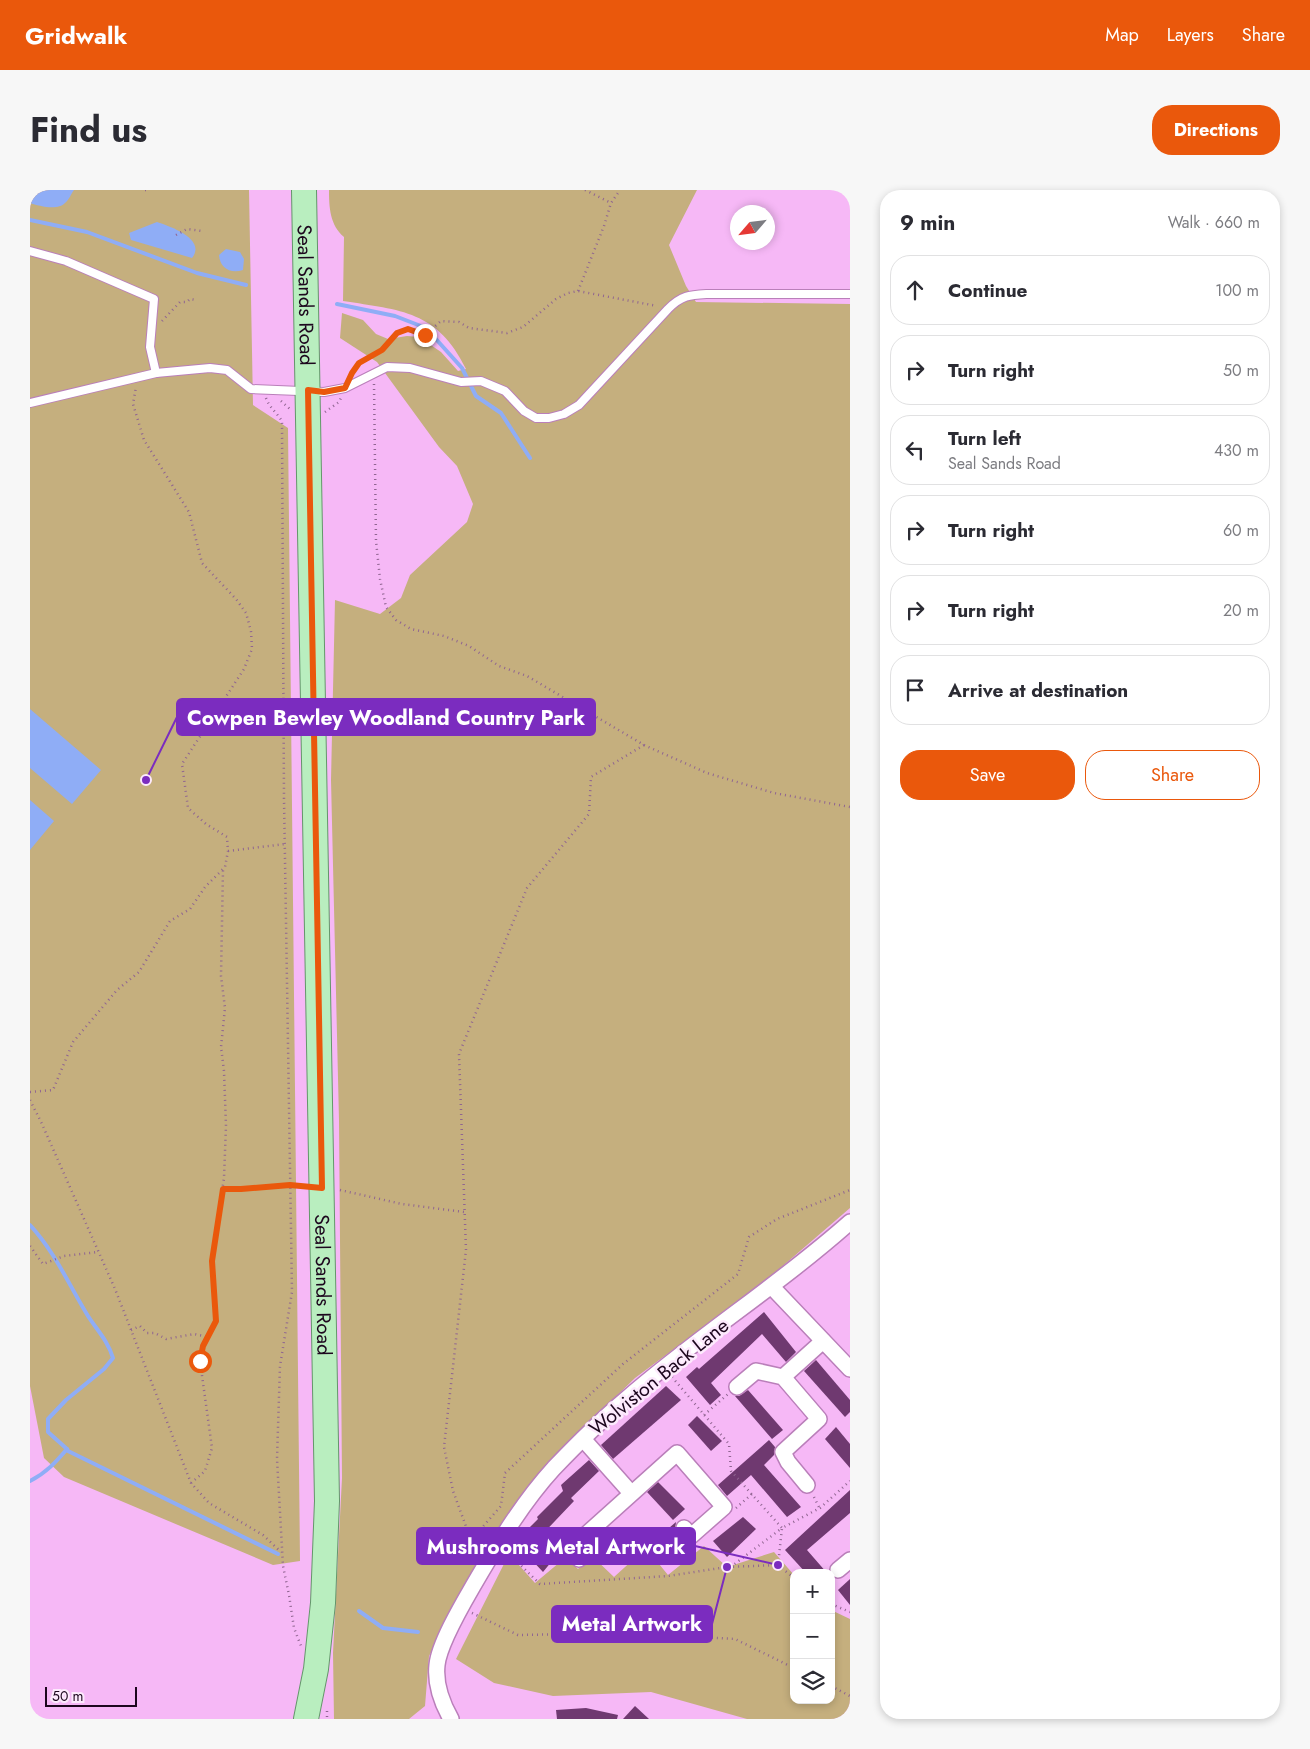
<!DOCTYPE html>
<meta charset="utf-8">
<style>
:root{--surface:#fff;--page:#f7f7f7;--text:#2b2b33;--muted:#7c7c81;--line:#e1e1e2;--accent:#ea580c}
body{margin:0;font-family:Jost,sans-serif;background:var(--page);color:var(--text)}
.controls{position:absolute;right:15px;bottom:15px;display:grid;overflow:hidden;border-radius:10px;box-shadow:0 2px 8px #0003}
.controls button{width:45px;height:45px;display:grid;place-items:center;padding:0;border:0;border-bottom:1px solid var(--line);background:var(--surface);color:var(--text);font:25px sans-serif}
.compass{position:absolute;left:700px;top:15px;width:45px;height:45px;border-radius:50%;background:var(--surface);box-shadow:0 2px 8px #0003;rotate:242deg}
.scale{position:absolute;left:15px;bottom:12px;width:92px;box-sizing:border-box;padding-left:5px;border:2px solid #1d071e;border-top:0;font-size:14px;line-height:18px;white-space:nowrap;color:#1d071e;-webkit-text-stroke:4px #fdeafd;paint-order:stroke}
.stop{position:absolute;width:15px;height:15px;margin:-11px;border:4px solid #ea580c;border-radius:50%;background:#fff}
.stop.end{background:#ea580c;border-color:#fff;box-shadow:0 1px 5px #0008}
.list{margin:0;padding:0;list-style:none}
h2{display:flex;justify-content:space-between;align-items:center;height:65px;margin:0;padding:0 20px;font-size:21px}
h2 small{font-size:16px;font-weight:400;color:var(--muted)}
.list li{display:grid;grid-template-columns:32px 1fr auto;gap:15px;align-items:center;box-sizing:border-box;height:70px;margin:0 10px 10px;padding:0 10px;border:1px solid var(--line);border-radius:20px}
.list b{display:block;font-size:19px;white-space:nowrap}
.list p{margin:0;font-size:16px;white-space:nowrap;color:var(--muted)}
.list em{font-size:16px;font-style:normal;color:var(--muted)}
.actions{display:flex;gap:10px;padding:15px 20px}
.actions a{flex:1;padding:11px 0;border:1px solid var(--accent);border-radius:20px;text-align:center;font-size:18px;color:var(--accent)}
.actions .main{background:var(--accent);color:#fff}
.icon{flex:none;width:28px;height:28px;fill:none;stroke:currentColor;stroke-width:2;stroke-linecap:round;stroke-linejoin:round}
.map{position:relative;flex:none;width:820px;height:1529px;overflow:hidden;border-radius:20px}
header{display:flex;align-items:center;gap:30px;box-sizing:border-box;height:70px;padding:0 25px;background:var(--accent);color:#fff}
header strong{font-size:24px}
nav{display:flex;gap:28px;margin-inline-start:auto;font-size:18px}
.intro{display:flex;align-items:center;justify-content:space-between;box-sizing:border-box;height:120px;padding:0 30px}
h1{margin:0;font-size:35px}
.button{padding:12px 22px;border-radius:20px;background:var(--accent);color:#fff;font-size:18px;font-weight:700}
main{display:flex;gap:30px;padding:0 30px}
aside{flex:1;background:var(--surface);border-radius:20px;box-shadow:0 2px 8px #0003}
.map>svg:first-child{display:block}
.green{fill:#c5af7e}
.water{fill:#8fadf6}
.lines{fill:none;stroke-linecap:round;stroke-linejoin:round}
.stream{stroke:#8fadf6;stroke-width:4}
.building{fill:#6f3970}
.lane-casing{stroke:#ba7fba;stroke-width:10}
.street-casing{stroke:#ba7fba;stroke-width:18}
.primary-casing{stroke:#64966b;stroke-width:26}
.path{stroke:#906591;stroke-width:2.5;stroke-dasharray:1 4;stroke-linecap:butt}
.lane{stroke:#fff;stroke-width:8}
.street{stroke:#fff;stroke-width:15}
.primary{stroke:#b9eebf;stroke-width:24}
.route{stroke:#ea580c;stroke-width:6}
.labels{text-anchor:middle;dominant-baseline:central;stroke-width:5;stroke-linejoin:round;paint-order:stroke}
.street-label{font-size:20px;fill:#1d071e;stroke:#fdeafd}
.leader{fill:none;stroke:#7b2cbf;stroke-width:2}
.callout-dot{fill:#7b2cbf;stroke:#fdeafd;stroke-width:2}
.callout{fill:#7b2cbf;stroke:#7b2cbf;stroke-width:2}
.callout-label{font-size:21px;text-anchor:middle;font-weight:bold;fill:#fff}
</style>
<header>
<strong>Gridwalk</strong>
<nav><a>Map</a><a>Layers</a><a>Share</a></nav>
</header>
<div class="intro"><h1>Find us</h1><a class="button">Directions</a></div>
<main>
<div class="map">
<svg width="820" height="1529" viewBox="0 0 820 1529">
<rect width="100%" height="100%" fill="#f6b8f6"/>
<g class="green">
<polygon points="0,0 219,0 223,215 258,238 270,1371 243,1375 34,1287 14,1268 0,1196"/>
<path d="M299,0H667L639,55L656,96L666,112L820,114V1018L733,1093L605,1188L517,1274L463,1349L399,1466L395,1516L379,1529H304L303,1463L312,1288L309,930L301,590L305,410L350,424L371,408L380,385L437,332L443,314L427,276L409,257L347,172L310,148L312,123L333,130L346,144L358,149L377,146L389,147L411,162L428,181L436,179C408,121 371,120 313,111L314,47C300,35 299,18 299,0Z"/>
<polygon points="674,1356 697,1377 744,1362 764,1385 764,1510 801,1510 801,1420 820,1429 820,1529 717,1529 621,1502 523,1506 464,1493 426,1469 479,1364 505,1393 536,1367 548,1379 562,1366 584,1387 616,1358 638,1385"/>
</g>
<g class="water">
<path d="M0,0H44C41,4 39,10 35,13C28,21 9,16 0,13Z"/>
<path d="M127,32C139,36 177,49 162,68L101,50L99,43Z"/>
<path d="M196,59L210,62L214,69L213,80C200,84 190,78 189,65Z"/>
<polygon points="0,519 71,580 42,614 0,578"/>
<polygon points="0,610 24,631 0,660"/>
</g>
<g class="lines">
<g class="stream">
<polyline points="0,30 57,42 167,83 216,95"/>
<polyline points="307,114 365,126 396,138 432,178 446,206 471,223 500,268"/>
<path d="M0,1035C25,1062 39,1095 58,1126C67,1140 78,1151 83,1168L74,1179L36,1210L18,1229V1242L37,1259C26,1272 16,1283 0,1291"/>
<polyline points="37,1259 38,1261 248,1364"/>
<polyline points="329,1421 353,1438 388,1442"/>
</g>
</g>
<g class="building">
<polygon points="734,1122 766,1162 756,1172 732,1144 681,1193 691,1205 680,1215 656,1187 667,1177 669,1179"/>
<polygon points="786,1170 820,1210 820,1222 815,1227 774,1181"/>
<polygon points="636,1196 651,1210 583,1269 571,1255"/>
<polygon points="718,1200 753,1240 742,1249 705,1206 709,1206"/>
<polygon points="667,1226 692,1251 681,1261 658,1235"/>
<polygon points="806,1237 820,1254 820,1278 795,1249"/>
<polygon points="739,1250 745,1257 744,1265 734,1275 771,1317 757,1327 721,1285 697,1306 688,1295"/>
<polygon points="559,1270 569,1281 541,1308 544,1311 506,1351 522,1371 513,1382 485,1352 508,1329 507,1327 533,1301 531,1295"/>
<polygon points="628,1292 655,1319 643,1330 617,1302"/>
<polygon points="820,1300 820,1323 777,1360 797,1383 776,1383 755,1360"/>
<polygon points="713,1327 726,1339 697,1367 683,1351"/>
<polygon points="646,1332 645,1340 652,1350 636,1363 625,1350"/>
<polygon points="820,1389 820,1415 808,1400"/>
<polygon points="605,1516 619,1529 593,1529"/>
<polygon points="556,1518 588,1525 587,1529 527,1529 526,1520"/>
</g>
<g class="lines">
<defs>
<g id="lane">
<polyline points="0,61 36,71 124,109 120,157 126,183"/>
<path d="M0,213L126,183L180,178L197,180L221,199L294,202L315,198L357,177L380,178L431,192L451,191L475,201L494,221L506,228H519L534,224L549,215L638,119C652,105 660,105 678,104H820"/>
</g>
<g id="street">
<polyline points="742,1097 820,1179"/>
<polyline points="753,1187 793,1151"/>
<polyline points="707,1197 726,1181 753,1187 789,1229 753,1262 758,1272 777,1295"/>
<polyline points="553,1249 601,1303"/>
<polyline points="531,1349 549,1369"/>
<polyline points="540,1359 647,1263 694,1317 661,1346 654,1338"/>
<polyline points="808,1380 820,1370"/>
<path d="M421,1529C412,1513 405,1493 407,1475C409,1454 432,1415 443,1396C467,1355 492,1313 524,1278C546,1255 570,1231 595,1210C667,1147 748,1096 820,1032"/>
</g>
<g id="primary">
<path id="s1" d="M274,0L297,1311L293,1413L286,1479L276,1529"/>
</g>
</defs>
<use href="#lane" class="lane-casing"/>
<use href="#street" class="street-casing"/>
<use href="#primary" class="primary-casing"/>
<g class="path">
<polyline points="115,0 118,0"/>
<polyline points="555,0 581,13"/>
<polyline points="146,45 157,39 172,41"/>
<polyline points="548,101 574,36 581,13 590,0"/>
<polyline points="132,131 150,112 157,112 160,109 166,110"/>
<path d="M321,184C330,170 341,169 352,159C362,150 365,144 378,139L395,145L411,131L429,132L439,138L477,143L493,137L526,109L538,103L548,101L627,116"/>
<polyline points="344,194 346,351 350,389 356,417 366,430 381,439 414,446 439,456 469,476 497,486 614,555 677,583 744,603 820,617"/>
<path d="M236,208C239,217 247,223 252,231L254,608L262,1102L250,1176L247,1269L253,1376L259,1405L264,1438L271,1456"/>
<polyline points="251,211 261,220"/>
<polyline points="295,222 309,212 311,208"/>
<polyline points="614,555 561,587 559,624 497,698 429,864 436,1060 414,1257 423,1301 441,1350 471,1316 475,1283 593,1174 708,1084 719,1047 747,1029 820,1000"/>
<polyline points="198,661 255,654"/>
<polyline points="0,902 23,900 43,852 87,800 109,782 140,731 160,719 175,697 195,677 198,661 197,647 176,634 158,618 152,574 214,479 222,459 221,441 216,423 206,409 172,373 159,322 114,250 103,214 106,197"/>
<polyline points="0,910 12,934 85,1099 161,1293 179,1313 233,1345 251,1362"/>
<path d="M193,999C220,999 247,994 274,996"/>
<polyline points="310,1000 372,1014 434,1022"/>
<polyline points="0,1056 13,1074 34,1066 68,1062"/>
<polyline points="101,1140 110,1136 117,1143 125,1143 136,1149 164,1144 178,1147"/>
<polyline points="642,1187 699,1254 701,1281 752,1338 702,1376"/>
<polyline points="674,1225 698,1204"/>
<polyline points="161,1293 175,1281 182,1258 170,1171 173,1156 186,1131 182,1071 194,988 196,936 194,881 191,857 195,818 191,786 193,680"/>
<polyline points="784,1307 789,1317"/>
<polyline points="706,1318 722,1304"/>
<polyline points="441,1350 451,1359"/>
<polyline points="477,1362 510,1394 638,1386 697,1377 748,1375 764,1388"/>
<polyline points="748,1375 752,1338 790,1318 820,1291"/>
<polyline points="801,1414 820,1422"/>
<polyline points="442,1423 488,1445 602,1443 705,1449 764,1478"/>
<polyline points="801,1496 820,1506"/>
<polyline points="297,1521 297,1529"/>
</g>
<use href="#lane" class="lane"/>
<use href="#street" class="street"/>
<use href="#primary" class="primary"/>
</g>
<g class="lines">
<polyline class="route" points="170,1171 173,1156 186,1131 182,1071 193,999 211,999 260,995 292,998 278,200 294,202 315,198 322,183 329,173 352,160 367,143 378,139 395,145"/>
</g>
<g class="labels">
<g class="street-label">
<text stroke="none"><textPath href="#s1" startOffset="105">Seal Sands Road</textPath></text>
<text stroke="none"><textPath href="#s1" startOffset="1095">Seal Sands Road</textPath></text>
<text transform="translate(629 1187) rotate(-39)">Wolviston Back Lane</text>
</g>
</g>
<path class="leader" d="M116 590L147 527M748 1375L665 1356M697 1377L682 1434"/>
<g class="callout-dot">
<circle cx="116" cy="590" r="5"/>
<circle cx="748" cy="1375" r="5"/>
<circle cx="697" cy="1377" r="5"/>
</g>
<g class="callout">
<rect x="147" y="509" width="418" height="36" rx="5"/>
<rect x="387" y="1338" width="278" height="36" rx="5"/>
<rect x="522" y="1416" width="160" height="36" rx="5"/>
</g>
<g class="callout-label">
<text x="356" y="535">Cowpen Bewley Woodland Country Park</text>
<text x="526" y="1364">Mushrooms Metal Artwork</text>
<text x="602" y="1441">Metal Artwork</text>
</g>
</svg>
<div class="controls">
<button>+</button>
<button>−</button>
<button><svg class="icon" aria-label="layers" viewBox="0 0 24 24"><path d="M12 4l9 5-9 5-9-5zM3 14l9 5 9-5"/></svg></button>
</div>
<svg class="compass" viewBox="-18 -18 36 36"><path d="M0-13l5 13h-10z" fill="#e53935"/><path d="M0 13l5-13h-10z" fill="#7c7c81"/></svg>
<div class="scale">50 m</div>
<div class="stop" style="left:170px;top:1171px"></div>
<div class="stop end" style="left:395px;top:145px"></div>
</div>
<aside>
<h2>9 min<small>Walk · 660 m</small></h2>
<ul class="list">
<li><svg class="icon" aria-label="ahead" viewBox="0 0 24 24"><path d="M12 20V5M6 11l6-6 6 6"/></svg><div><b>Continue</b></div><em>100 m</em></li>
<li><svg class="icon" aria-label="right" viewBox="0 0 24 24"><path d="M7 20v-9h11M14 6l5 5-5 5"/></svg><div><b>Turn right</b></div><em>50 m</em></li>
<li><svg class="icon" aria-label="left" viewBox="0 0 24 24"><path d="M17 20v-9H6M10 6l-5 5 5 5"/></svg><div><b>Turn left</b><p>Seal Sands Road</p></div><em>430 m</em></li>
<li><svg class="icon" aria-label="right" viewBox="0 0 24 24"><path d="M7 20v-9h11M14 6l5 5-5 5"/></svg><div><b>Turn right</b></div><em>60 m</em></li>
<li><svg class="icon" aria-label="right" viewBox="0 0 24 24"><path d="M7 20v-9h11M14 6l5 5-5 5"/></svg><div><b>Turn right</b></div><em>20 m</em></li>
<li><svg class="icon" aria-label="arrive" viewBox="0 0 24 24"><path d="M6 21V4h12l-3 4 3 4H6"/></svg><div><b>Arrive at destination</b></div></li>
</ul>
<div class="actions"><a class="main">Save</a><a>Share</a></div>
</aside>
</main>
